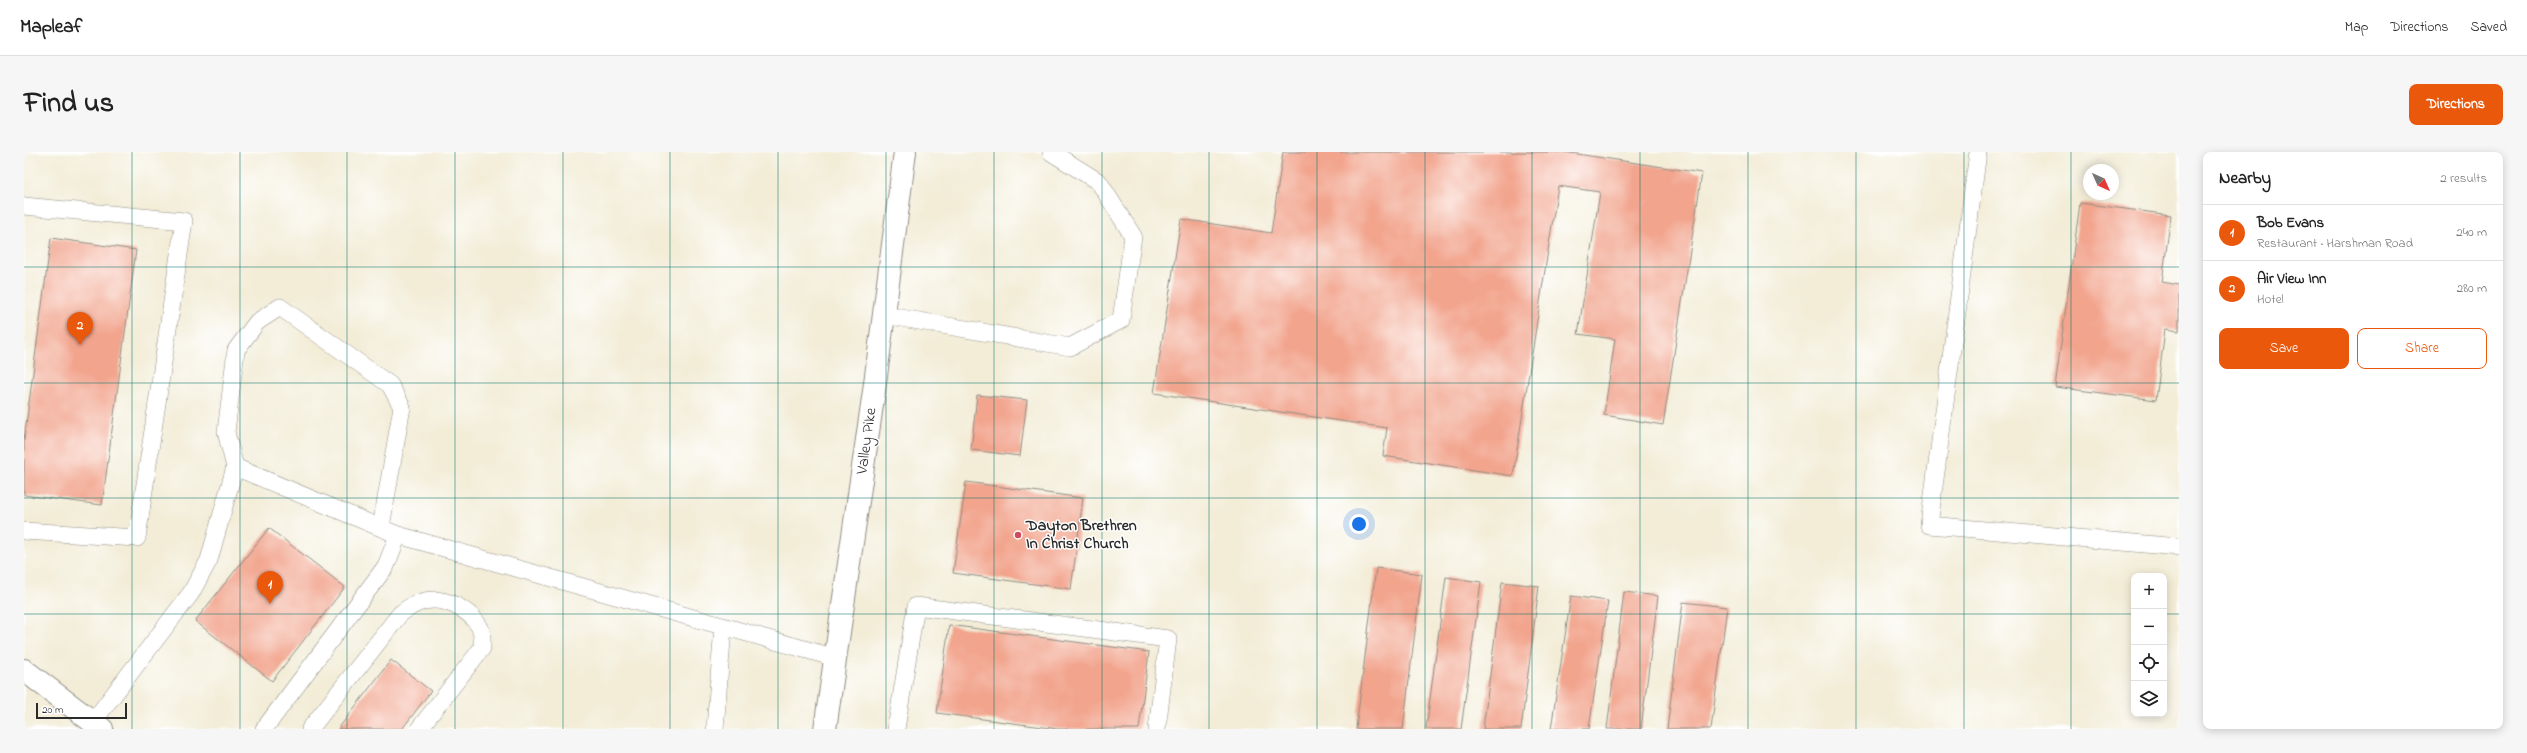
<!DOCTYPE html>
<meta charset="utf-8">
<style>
:root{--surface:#fff;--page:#f6f6f6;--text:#222;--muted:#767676;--line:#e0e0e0;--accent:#ea580c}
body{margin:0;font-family:"Indie Flower",sans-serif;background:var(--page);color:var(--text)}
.controls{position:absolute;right:12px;bottom:12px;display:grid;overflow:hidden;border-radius:8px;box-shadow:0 2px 10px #0003}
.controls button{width:36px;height:36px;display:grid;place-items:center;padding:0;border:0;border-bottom:1px solid var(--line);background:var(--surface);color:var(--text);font:20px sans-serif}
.compass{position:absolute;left:2059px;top:12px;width:36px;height:36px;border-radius:50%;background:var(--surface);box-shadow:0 2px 10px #0003;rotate:135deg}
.scale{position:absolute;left:12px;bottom:10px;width:91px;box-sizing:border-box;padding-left:4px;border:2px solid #2b2b2b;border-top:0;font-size:11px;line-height:14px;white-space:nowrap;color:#2b2b2b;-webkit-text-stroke:3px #fff;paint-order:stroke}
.you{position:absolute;left:1335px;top:372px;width:14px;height:14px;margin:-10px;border:3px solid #fff;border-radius:50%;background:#1a73e8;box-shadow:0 0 0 6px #1a73e833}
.badge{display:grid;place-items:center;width:26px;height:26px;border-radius:50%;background:var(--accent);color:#fff;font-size:13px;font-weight:700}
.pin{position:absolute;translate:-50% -33px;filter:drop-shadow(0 1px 2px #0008)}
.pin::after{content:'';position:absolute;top:21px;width:14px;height:12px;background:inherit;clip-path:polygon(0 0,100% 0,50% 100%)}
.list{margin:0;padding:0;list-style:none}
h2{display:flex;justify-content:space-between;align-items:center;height:52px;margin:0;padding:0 16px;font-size:17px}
h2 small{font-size:13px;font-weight:400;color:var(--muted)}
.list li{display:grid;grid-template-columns:26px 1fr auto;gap:12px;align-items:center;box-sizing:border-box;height:56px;padding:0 16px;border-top:1px solid var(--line)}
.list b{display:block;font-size:15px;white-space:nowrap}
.list p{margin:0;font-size:13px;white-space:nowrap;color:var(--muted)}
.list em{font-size:13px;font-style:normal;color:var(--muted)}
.actions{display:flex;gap:8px;padding:12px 16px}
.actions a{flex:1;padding:9px 0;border:1px solid var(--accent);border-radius:8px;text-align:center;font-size:14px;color:var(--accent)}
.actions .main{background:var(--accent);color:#fff}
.icon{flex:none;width:22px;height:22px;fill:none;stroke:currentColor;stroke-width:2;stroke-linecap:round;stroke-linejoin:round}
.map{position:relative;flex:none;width:2155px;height:577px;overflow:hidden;border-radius:8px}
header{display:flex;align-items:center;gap:24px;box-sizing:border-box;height:56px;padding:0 20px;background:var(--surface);border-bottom:1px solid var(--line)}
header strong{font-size:19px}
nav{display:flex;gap:22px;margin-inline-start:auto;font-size:14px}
.intro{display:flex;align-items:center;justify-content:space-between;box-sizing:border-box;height:96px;padding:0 24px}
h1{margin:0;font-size:28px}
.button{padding:10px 18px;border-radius:8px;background:var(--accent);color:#fff;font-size:14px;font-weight:700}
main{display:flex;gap:24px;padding:0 24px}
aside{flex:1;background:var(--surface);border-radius:8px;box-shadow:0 2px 10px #0003}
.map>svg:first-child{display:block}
.building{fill:#f2a48d}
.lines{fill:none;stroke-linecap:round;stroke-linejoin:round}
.service-casing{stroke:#8f8c82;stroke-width:18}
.tertiary-casing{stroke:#8f8c82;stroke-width:24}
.primary-casing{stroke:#8f8c82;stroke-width:24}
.service{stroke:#fff;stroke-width:17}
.tertiary{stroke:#fff;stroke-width:22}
.primary{stroke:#fff;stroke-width:22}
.grid{fill:none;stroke:#0f766e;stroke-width:1;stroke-opacity:0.55}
.poi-dot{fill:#d1495b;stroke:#fff;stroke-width:1.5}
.labels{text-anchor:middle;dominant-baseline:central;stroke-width:3;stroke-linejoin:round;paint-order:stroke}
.street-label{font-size:16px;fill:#2b2b2b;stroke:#fff}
.poi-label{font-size:16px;font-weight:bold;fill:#2b2b2b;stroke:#fff;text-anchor:start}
</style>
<header>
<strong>Mapleaf</strong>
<nav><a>Map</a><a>Directions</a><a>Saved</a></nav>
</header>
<div class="intro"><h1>Find us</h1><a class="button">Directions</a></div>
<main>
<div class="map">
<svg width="2155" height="577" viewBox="0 0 2155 577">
<rect width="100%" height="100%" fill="#fff"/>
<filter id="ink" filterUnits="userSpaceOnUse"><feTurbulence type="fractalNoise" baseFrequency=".025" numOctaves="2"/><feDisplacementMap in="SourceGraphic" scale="8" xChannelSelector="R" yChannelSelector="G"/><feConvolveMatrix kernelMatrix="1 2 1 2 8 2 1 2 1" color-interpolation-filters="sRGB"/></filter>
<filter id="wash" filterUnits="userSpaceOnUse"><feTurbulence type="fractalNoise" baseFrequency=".012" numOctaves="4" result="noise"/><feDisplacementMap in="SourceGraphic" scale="16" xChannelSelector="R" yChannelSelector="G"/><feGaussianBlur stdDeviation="0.9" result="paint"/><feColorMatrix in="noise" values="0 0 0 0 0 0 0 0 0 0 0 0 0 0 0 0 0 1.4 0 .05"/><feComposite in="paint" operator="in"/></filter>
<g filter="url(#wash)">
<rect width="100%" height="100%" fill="#f3edd8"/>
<g id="blocks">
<g class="building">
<polygon points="1259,0 1540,0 1678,21 1639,273 1580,263 1591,187 1554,182 1576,40 1534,34 1489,324 1359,304 1363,276 1130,241 1157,67 1247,81"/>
<polygon points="2056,51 2147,63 2138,130 2155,133 2155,179 2141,177 2132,248 2031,235"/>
<polygon points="27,86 112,98 78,353 0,343 0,288"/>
<polygon points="953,243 1003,248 996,304 947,298"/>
<polygon points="942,330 1059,346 1047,437 929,421"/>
<polygon points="245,376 321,435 248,529 171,469"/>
<polygon points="1352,416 1398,422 1379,577 1332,577"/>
<polygon points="1422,425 1457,430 1437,577 1402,577"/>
<polygon points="1478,430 1515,434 1497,577 1459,577"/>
<polygon points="1600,440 1634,444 1617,577 1583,577"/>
<polygon points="1547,444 1584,449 1565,577 1527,577"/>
<polygon points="1659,450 1703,455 1687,577 1643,577"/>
<polygon points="925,473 1125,500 1115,577 1034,577 913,561"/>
<polygon points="367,508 407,539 378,577 314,577"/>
</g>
</g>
</g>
<g filter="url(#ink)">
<use href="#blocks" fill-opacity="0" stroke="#8f8c82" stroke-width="1"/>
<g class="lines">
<defs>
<g id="service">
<polyline points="1954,0 1905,373 2155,395"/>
<polyline points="0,54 160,69 113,386 0,379"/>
<polyline points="860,163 1046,195 1097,168 1109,84 1075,30 1027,0"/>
<polyline points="211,315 202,280 212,198 233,170 256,155 366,233 378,255 357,375"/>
<polyline points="68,571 167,441 185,408 211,315 374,383 812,506"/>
<polyline points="240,577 362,414 374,383"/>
<path d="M286,577L376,462C384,456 391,451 401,449C420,444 446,458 455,474C459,480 458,489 458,496L395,577"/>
<polyline points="691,577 699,475"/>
<polyline points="872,577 892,454 1144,487 1133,577"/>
</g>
<polyline id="tertiary" points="801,577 850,239 881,0"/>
<polyline id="primary" points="0,518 78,577"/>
</defs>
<use href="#service" class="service-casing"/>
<use href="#tertiary" class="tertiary-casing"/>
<use href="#primary" class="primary-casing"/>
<use href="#service" class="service"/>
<use href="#tertiary" class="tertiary"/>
<use href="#primary" class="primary"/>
</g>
</g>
<path class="grid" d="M108,0V577M216,0V577M323,0V577M431,0V577M539,0V577M646,0V577M754,0V577M862,0V577M970,0V577M1078,0V577M1185,0V577M1293,0V577M1401,0V577M1508,0V577M1616,0V577M1724,0V577M1832,0V577M1940,0V577M2047,0V577M0,115H2155M0,231H2155M0,346H2155M0,462H2110M2140,462H2155"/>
<circle class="poi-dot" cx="994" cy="383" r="4"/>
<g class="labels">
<g class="street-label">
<text transform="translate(843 289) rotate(-82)">Valley Pike</text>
</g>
<g class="poi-label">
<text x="1002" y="374">Dayton Brethren<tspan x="1002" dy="18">In Christ Church</tspan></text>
</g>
</g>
</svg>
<div class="controls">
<button>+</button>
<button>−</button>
<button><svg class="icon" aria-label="locate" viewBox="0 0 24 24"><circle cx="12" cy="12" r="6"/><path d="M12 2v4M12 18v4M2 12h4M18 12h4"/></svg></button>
<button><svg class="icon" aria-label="layers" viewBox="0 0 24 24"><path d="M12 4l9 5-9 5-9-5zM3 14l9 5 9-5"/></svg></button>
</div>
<svg class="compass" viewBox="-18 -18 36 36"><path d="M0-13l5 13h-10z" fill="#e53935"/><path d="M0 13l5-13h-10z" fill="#767676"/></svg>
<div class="scale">20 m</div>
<div class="you"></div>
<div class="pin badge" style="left:246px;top:452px">1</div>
<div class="pin badge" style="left:56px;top:193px">2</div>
</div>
<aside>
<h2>Nearby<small>2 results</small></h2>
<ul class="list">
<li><span class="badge">1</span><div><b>Bob Evans</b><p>Restaurant · Harshman Road</p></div><em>240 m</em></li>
<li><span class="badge">2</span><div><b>Air View Inn</b><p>Hotel</p></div><em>280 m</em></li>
</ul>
<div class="actions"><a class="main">Save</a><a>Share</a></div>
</aside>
</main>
